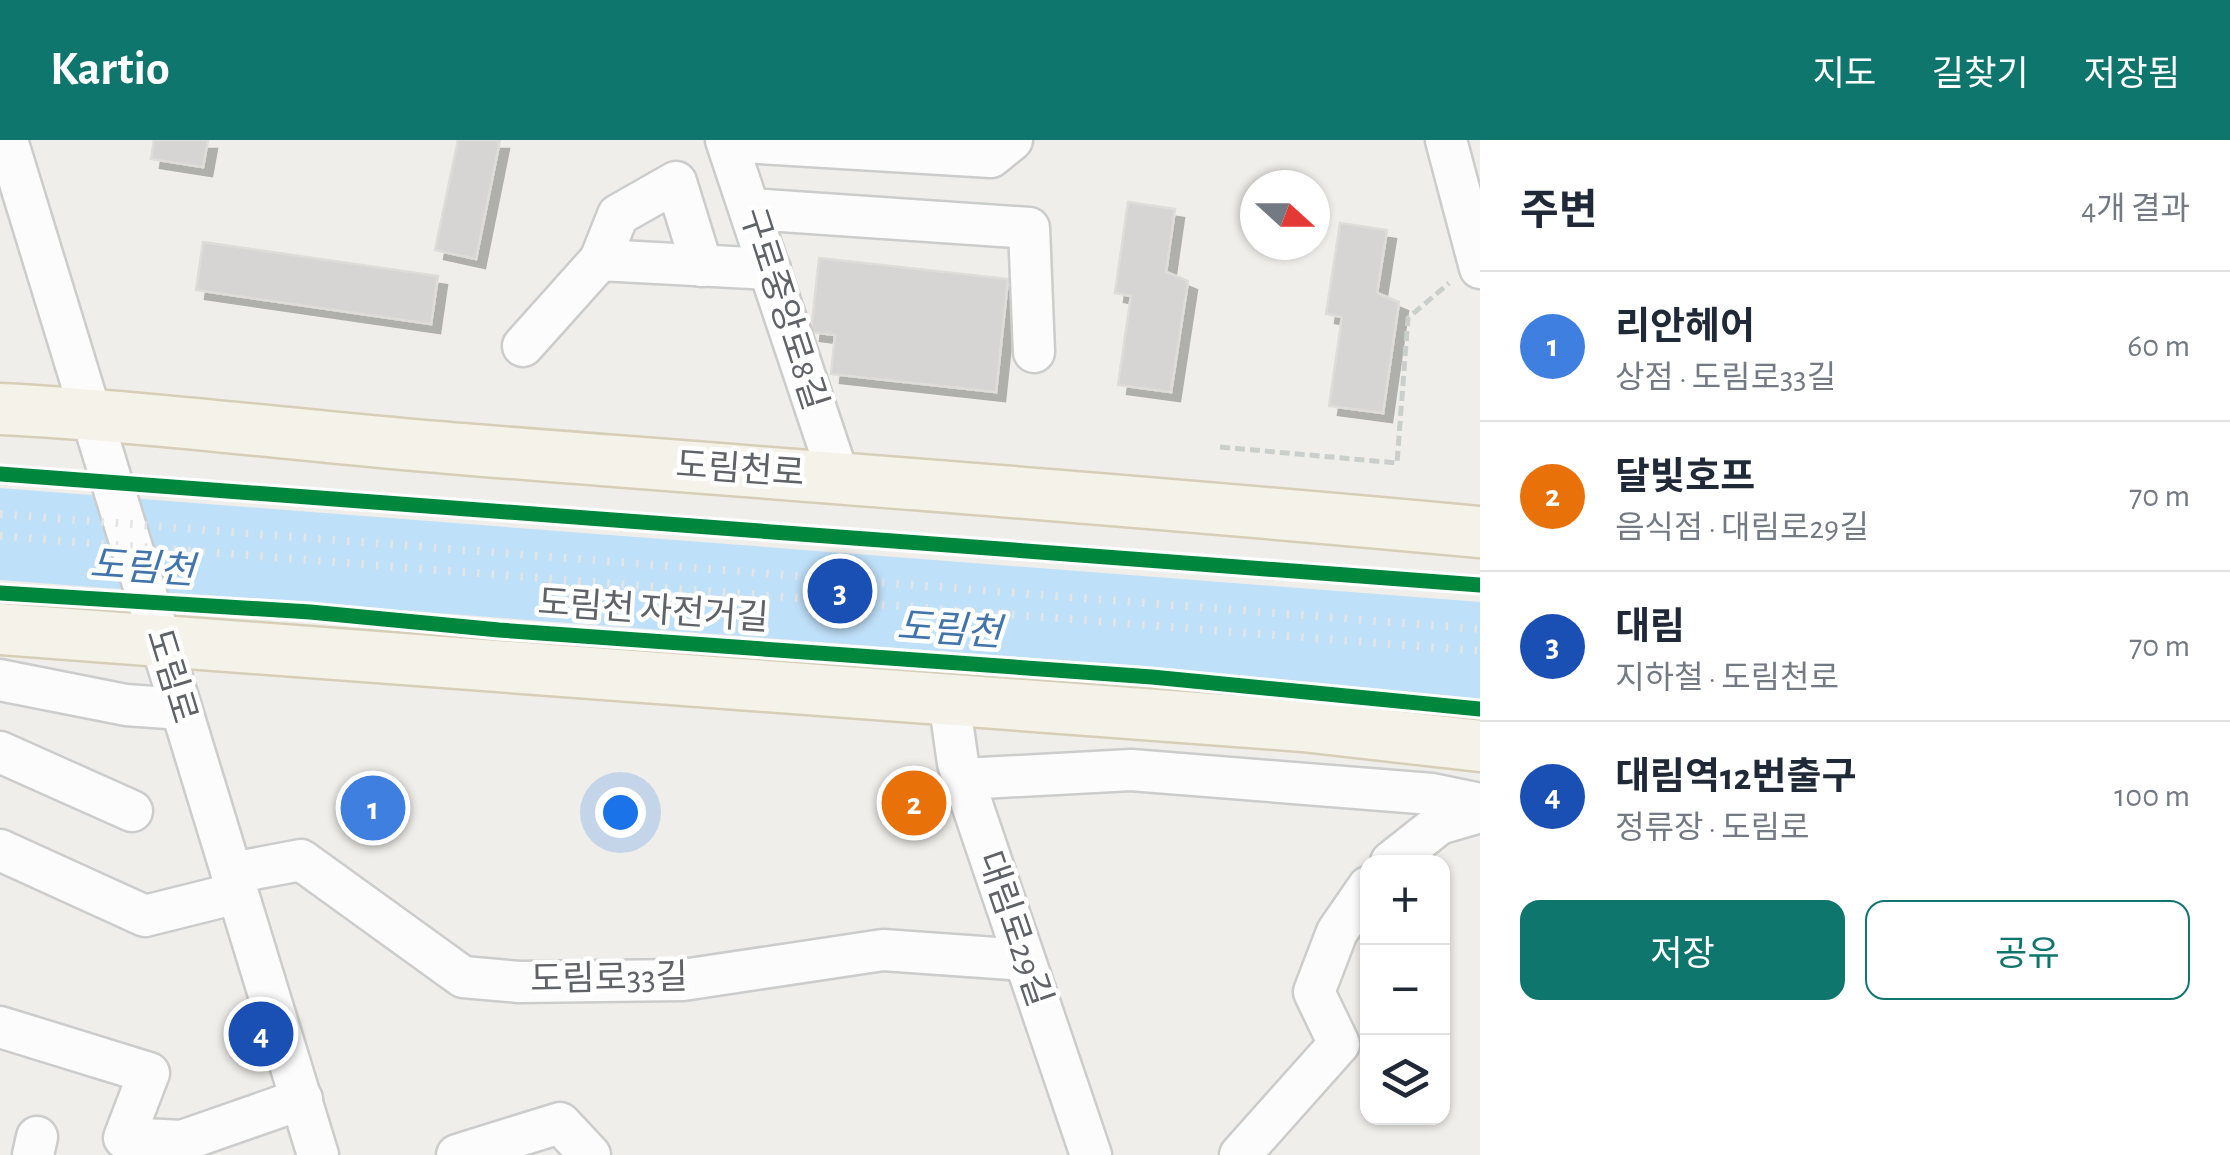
<!DOCTYPE html>
<html lang="ko">
<meta charset="utf-8">
<style>
:root{--surface:#fff;--page:#f6f6f7;--text:#1f2937;--muted:#747a83;--line:#e0e1e3;--accent:#0f766e}
body{margin:0;font-family:"Alegreya Sans","Noto Sans KR",sans-serif;background:var(--page);color:var(--text)}
.controls{position:absolute;right:30px;bottom:30px;display:grid;overflow:hidden;border-radius:20px;box-shadow:0 2px 8px #0004}
.controls button{width:90px;height:90px;display:grid;place-items:center;padding:0;border:0;border-bottom:2px solid var(--line);background:var(--surface);color:var(--text);font:50px sans-serif}
.compass{position:absolute;left:1240px;top:30px;width:90px;height:90px;border-radius:50%;background:var(--surface);box-shadow:0 2px 8px #0004;rotate:111deg}
.you{position:absolute;left:620px;top:672px;width:35px;height:35px;margin:-25px;border:8px solid #fff;border-radius:50%;background:#1a73e8;box-shadow:0 0 0 15px #1a73e833}
.badge{display:grid;place-items:center;width:65px;height:65px;border-radius:50%;background:var(--accent);color:#fff;font-size:32px;font-weight:700}
.pin{position:absolute;translate:-50% -50%;border:5px solid #fff;box-shadow:0 2px 10px #0006}
.list{margin:0;padding:0;list-style:none}
h2{display:flex;justify-content:space-between;align-items:center;height:130px;margin:0;padding:0 40px;font-size:42px}
h2 small{font-size:32px;font-weight:400;color:var(--muted)}
.list li{display:grid;grid-template-columns:65px 1fr auto;gap:30px;align-items:center;box-sizing:border-box;height:150px;padding:0 40px;border-top:2px solid var(--line)}
.list b{display:block;font-size:38px;white-space:nowrap}
.list p{margin:0;font-size:32px;white-space:nowrap;color:var(--muted)}
.list em{font-size:32px;font-style:normal;color:var(--muted)}
.actions{display:flex;gap:20px;padding:30px 40px}
.actions a{flex:1;padding:22px 0;border:2px solid var(--accent);border-radius:20px;text-align:center;font-size:35px;color:var(--accent)}
.actions .main{background:var(--accent);color:#fff}
.icon{flex:none;width:55px;height:55px;fill:none;stroke:currentColor;stroke-width:2;stroke-linecap:round;stroke-linejoin:round}
.map{position:relative;flex:none;width:1480px;height:1015px;overflow:hidden}
header{display:flex;align-items:center;gap:60px;box-sizing:border-box;height:140px;padding:0 50px;background:var(--accent);color:#fff}
header strong{font-size:48px}
nav{display:flex;gap:55px;margin-inline-start:auto;font-size:35px}
main{display:flex}
aside{flex:1;background:var(--surface)}
.map>svg:first-child{display:block}
.water{fill:#bfe0f9}
.building{fill:#d6d5d3;stroke:#deddd9;stroke-width:2.5;filter:url(#shadow)}
.lines{fill:none;stroke-linecap:round;stroke-linejoin:round}
.minor-casing{stroke:#cbcccc;stroke-width:45}
.major-casing{stroke:#d7ceb8;stroke-width:55}
.path{stroke:#cacfcc;stroke-width:5;stroke-dasharray:10 5;stroke-linecap:butt}
.minor{stroke:#fdfcfc;stroke-width:40}
.major{stroke:#f4f2e9;stroke-width:50}
.rail{stroke:#e4e4e4;stroke-width:8;stroke-dasharray:2.5 12;stroke-linecap:butt}
.cycleway-casing{stroke:#fff;stroke-width:21}
.cycleway{stroke:#00873e;stroke-width:15}
.labels{text-anchor:middle;dominant-baseline:central;stroke-width:9;stroke-linejoin:round;paint-order:stroke}
.street-label{font-size:35px;fill:#5f6368;stroke:#fff}
.water-label{font-size:38px;font-style:italic;fill:#4174aa;stroke:#fff}
</style>
<header>
<strong>Kartio</strong>
<nav><a>지도</a><a>길찾기</a><a>저장됨</a></nav>
</header>
<main>
<div class="map">
<svg width="1480" height="1015" viewBox="0 0 1480 1015">
<defs>
<filter id="shadow"><feDropShadow dx="9" dy="9" stdDeviation="0" flood-color="#0004"/></filter>
</defs>
<rect width="100%" height="100%" fill="#efeeea"/>
<polygon class="water" points="0,348 1480,462 1480,561 1163,528 0,440"/>
<g class="building">
<polygon points="154,0 208,0 203,27 151,19"/>
<polygon points="458,0 500,0 476,119 435,110"/>
<polygon points="1128,62 1175,69 1166,132 1188,141 1171,252 1118,245 1131,156 1115,153"/>
<polygon points="1340,83 1387,90 1377,153 1399,162 1383,273 1329,266 1342,177 1326,174"/>
<polygon points="203,102 438,136 431,184 196,150"/>
<polygon points="819,118 1008,139 996,252 831,234 835,195 811,192"/>
</g>
<g class="lines">
<defs>
<g id="minor">
<polyline points="7,0 318,1015"/>
<polyline points="726,0 839,338"/>
<polyline points="1446,0 1480,128"/>
<polyline points="727,1 991,17 1012,0"/>
<polyline points="750,69 1029,88 1034,212"/>
<polyline points="600,120 618,75 676,42 702,126"/>
<polyline points="523,206 600,120 770,129"/>
<polyline points="0,540 126,565 181,569"/>
<polyline points="949,560 958,623 1091,1015"/>
<polyline points="0,612 132,671"/>
<polyline points="963,639 1131,630 1432,654 1480,664"/>
<polyline points="0,710 145,776 237,753"/>
<polyline points="1391,722 1439,684 1480,672"/>
<polyline points="232,733 301,720 463,837 519,842 683,840 883,810 1024,820"/>
<polyline points="0,887 149,933 124,998 182,1001 302,959"/>
<polyline points="33,1015 37,997"/>
<polyline points="457,1015 560,983 590,1015"/>
<polyline points="1240,1015 1339,904 1314,852 1337,792 1368,747"/>
</g>
<g id="major">
<path d="M0,269C158,277 315,298 473,310C809,336 1145,361 1480,392"/>
<polyline points="0,489 1303,586 1480,606"/>
</g>
</defs>
<use href="#minor" class="minor-casing"/>
<use href="#major" class="major-casing"/>
<polyline class="path" points="1220,307 1397,323 1408,178 1449,143"/>
<use href="#minor" class="minor"/>
<use href="#major" class="major"/>
<g class="rail">
<polyline points="0,374 1480,489"/>
<polyline points="0,396 1480,511"/>
</g>
<defs>
<g id="cycleway">
<polyline points="0,334 1480,445"/>
<polyline points="0,453 310,472 499,490 1152,537 1480,569"/>
</g>
</defs>
<use href="#cycleway" class="cycleway-casing"/>
<use href="#cycleway" class="cycleway"/>
</g>
<g class="labels">
<g class="street-label">
<text transform="translate(783 169) rotate(72)">구로중앙로8길</text>
<text transform="translate(740 330) rotate(4)">도림천로</text>
<text transform="translate(653 471) rotate(4)">도림천 자전거길</text>
<text transform="translate(171 536) rotate(73)">도림로</text>
<text transform="translate(1014 789) rotate(71)">대림로29길</text>
<text transform="translate(609 839) rotate(-1)">도림로33길</text>
</g>
<g class="water-label">
<text transform="translate(142 429) rotate(4)">도림천</text>
<text transform="translate(949 491) rotate(4)">도림천</text>
</g>
</g>
</svg>
<div class="controls">
<button>+</button>
<button>−</button>
<button><svg class="icon" aria-label="layers" viewBox="0 0 24 24"><path d="M12 4l9 5-9 5-9-5zM3 14l9 5 9-5"/></svg></button>
</div>
<svg class="compass" viewBox="-18 -18 36 36"><path d="M0-13l5 13h-10z" fill="#e53935"/><path d="M0 13l5-13h-10z" fill="#747a83"/></svg>
<div class="you"></div>
<div class="pin badge" style="left:373px;top:668px;background:#3f7fe0">1</div>
<div class="pin badge" style="left:914px;top:663px;background:#e8710a">2</div>
<div class="pin badge" style="left:840px;top:451px;background:#1a4fb4">3</div>
<div class="pin badge" style="left:261px;top:894px;background:#1a4fb4">4</div>
</div>
<aside>
<h2>주변<small>4개 결과</small></h2>
<ul class="list">
<li><span class="badge" style="background:#3f7fe0">1</span><div><b>리안헤어</b><p>상점 · 도림로33길</p></div><em>60 m</em></li>
<li><span class="badge" style="background:#e8710a">2</span><div><b>달빛호프</b><p>음식점 · 대림로29길</p></div><em>70 m</em></li>
<li><span class="badge" style="background:#1a4fb4">3</span><div><b>대림</b><p>지하철 · 도림천로</p></div><em>70 m</em></li>
<li><span class="badge" style="background:#1a4fb4">4</span><div><b>대림역12번출구</b><p>정류장 · 도림로</p></div><em>100 m</em></li>
</ul>
<div class="actions"><a class="main">저장</a><a>공유</a></div>
</aside>
</main>
